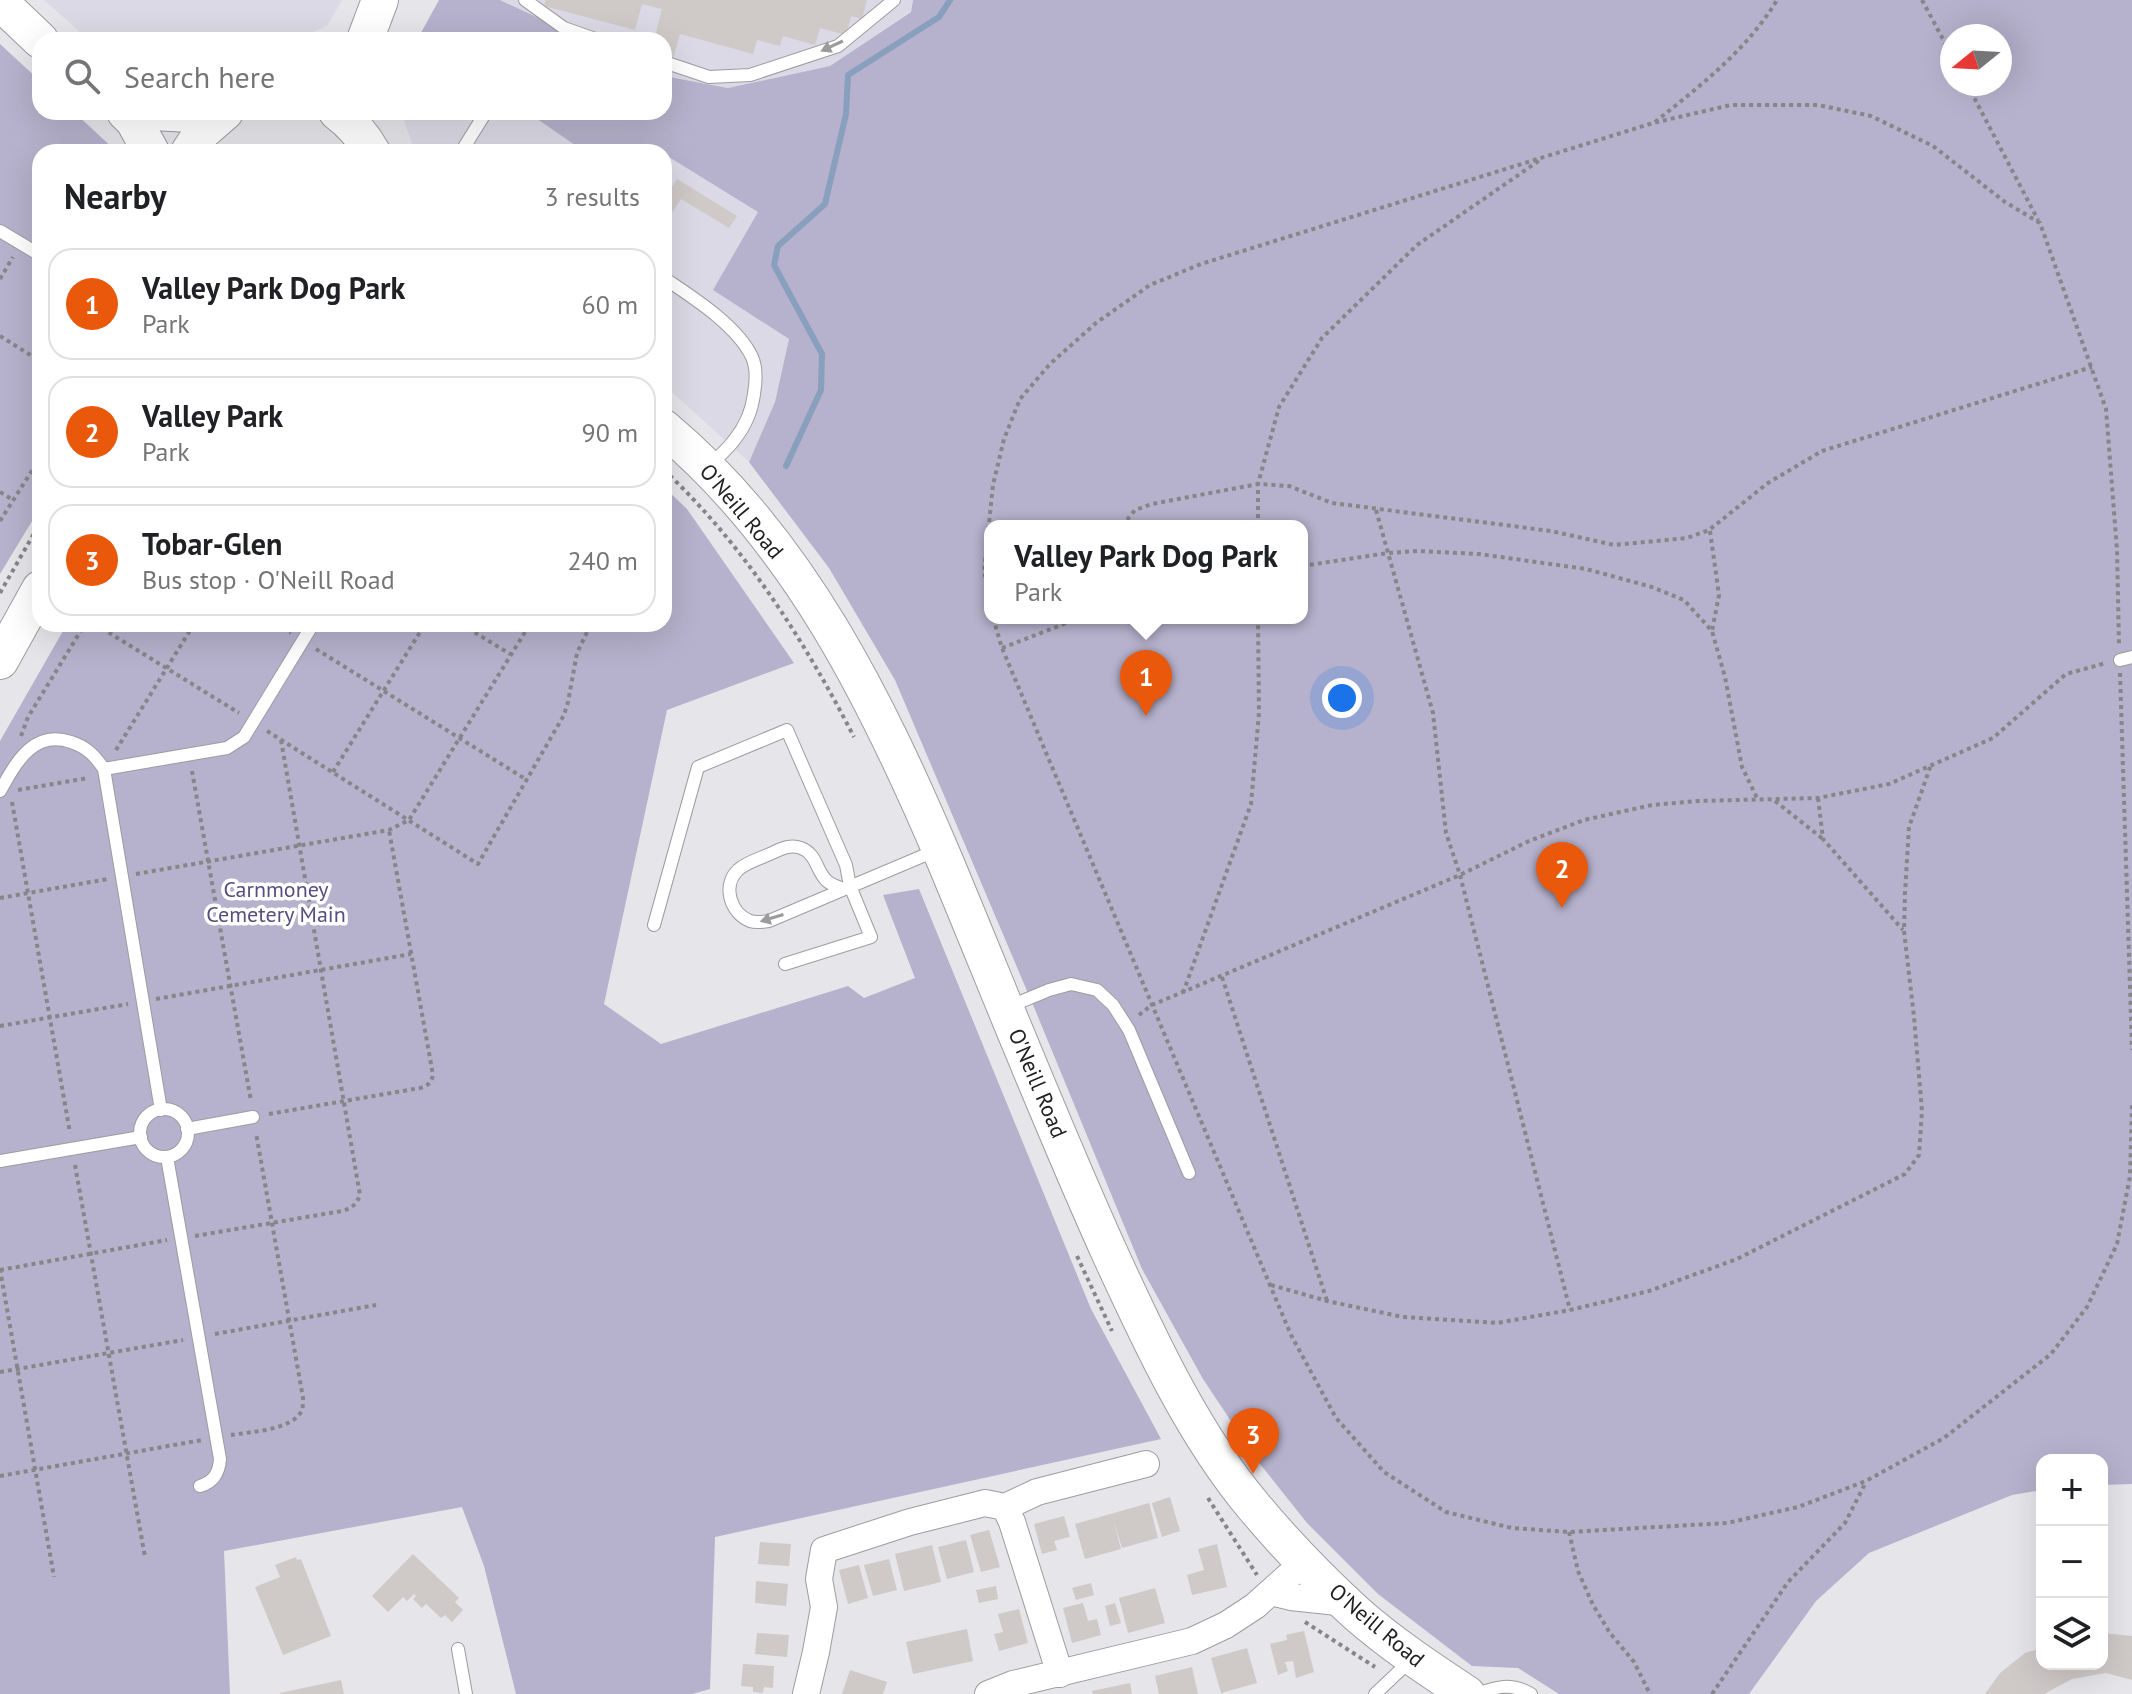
<!DOCTYPE html>
<meta charset="utf-8">
<style>
:root{--surface:#fff;--page:#f6f6f6;--text:#202124;--muted:#757577;--line:#e0e0e0;--accent:#ea580c}
body{margin:0;font-family:"PT Sans",sans-serif;background:var(--page);color:var(--text)}
.controls{position:absolute;right:24px;bottom:24px;display:grid;overflow:hidden;border-radius:16px;box-shadow:0 8px 32px #0002}
.controls button{width:72px;height:72px;display:grid;place-items:center;padding:0;border:0;border-bottom:2px solid var(--line);background:var(--surface);color:var(--text);font:40px sans-serif}
.compass{position:absolute;left:1940px;top:24px;width:72px;height:72px;border-radius:50%;background:var(--surface);box-shadow:0 8px 32px #0002;rotate:252deg}
.you{position:absolute;left:1342px;top:698px;width:28px;height:28px;margin:-20px;border:6px solid #fff;border-radius:50%;background:#1a73e8;box-shadow:0 0 0 12px #1a73e833}
.badge{display:grid;place-items:center;width:52px;height:52px;border-radius:50%;background:var(--accent);color:#fff;font-size:26px;font-weight:700}
.pin{position:absolute;translate:-50% -66px;filter:drop-shadow(0 2px 4px #0008)}
.pin::after{content:'';position:absolute;top:42px;width:28px;height:24px;background:inherit;clip-path:polygon(0 0,100% 0,50% 100%)}
.popup{position:absolute;left:984px;top:520px;width:324px;height:104px;box-sizing:border-box;display:grid;place-content:center;border-radius:16px;background:var(--surface);filter:drop-shadow(0 2px 6px #0005);font-size:26px;white-space:nowrap;color:var(--muted)}
.popup b{font-size:30px;color:var(--text)}
.popup::after{content:'';position:absolute;left:50%;top:100%;margin-left:-16px;border:16px solid transparent;border-top-color:var(--surface)}
.list{margin:0;padding:0;list-style:none}
h2{display:flex;justify-content:space-between;align-items:center;height:104px;margin:0;padding:0 32px;font-size:34px}
h2 small{font-size:26px;font-weight:400;color:var(--muted)}
.list li{display:grid;grid-template-columns:52px 1fr auto;gap:24px;align-items:center;box-sizing:border-box;height:112px;margin:0 16px 16px;padding:0 16px;border:2px solid var(--line);border-radius:24px}
.list b{display:block;font-size:30px;white-space:nowrap}
.list p{margin:0;font-size:26px;white-space:nowrap;color:var(--muted)}
.list em{font-size:26px;font-style:normal;color:var(--muted)}
.icon{flex:none;width:44px;height:44px;fill:none;stroke:currentColor;stroke-width:2;stroke-linecap:round;stroke-linejoin:round}
.map{position:relative;flex:none;width:2132px;height:1694px;overflow:hidden}
.search{position:absolute;background:var(--surface);box-shadow:0 8px 32px #0002;left:32px;top:32px;width:640px;height:88px;display:flex;align-items:center;gap:20px;box-sizing:border-box;padding:0 28px;border-radius:24px;color:var(--muted);font-size:30px}
.panel{position:absolute;background:var(--surface);box-shadow:0 8px 32px #0002;left:32px;top:144px;width:640px;height:488px;border-radius:24px}
.map>svg:first-child{display:block}
.built{fill:#dbd9e5}
.green{fill:#b6b1cc;fill-rule:evenodd}
.lines{fill:none;stroke-linecap:round;stroke-linejoin:round}
.stream{stroke:#889fbd;stroke-width:6}
.building{fill:#cfc9c8}
.lane-casing{stroke:#9d9ca1;stroke-width:14}
.street-casing{stroke:#9d9ca1;stroke-width:28}
.secondary-casing{stroke:#9d9ca1;stroke-width:38}
.path{stroke:#868689;stroke-width:4;stroke-dasharray:4 4;stroke-linecap:butt}
.lane{stroke:#fff;stroke-width:12}
.street{stroke:#fff;stroke-width:26}
.secondary{stroke:#fff;stroke-width:36}
.oneway{fill:#9b9b9c}
.labels{text-anchor:middle;dominant-baseline:central;stroke-width:7;stroke-linejoin:round;paint-order:stroke}
.street-label{font-size:22px;fill:#212123;stroke:#fff}
.park-label{font-size:22px;fill:#584d7f;stroke:#fff}
</style>
<div class="map">
<svg width="2132" height="1694" viewBox="0 0 2132 1694">
<rect width="100%" height="100%" fill="#e6e5ea"/>
<g class="built">
<polygon points="44,0 342,0 328,25 297,40 89,40"/>
<polygon points="500,0 913,0 911,11 830,66 728,88 664,76 664,40 586,40"/>
<polygon points="401,112 527,112 585,152 415,152"/>
<polygon points="664,154 758,212 713,290 789,339 775,402 749,462 664,385"/>
</g>
<g class="green">
<polygon points="439,0 500,0 586,40 417,40"/>
<path d="M913,0H2132V1484L2102,1485V1460H2042V1490L2012,1495L1869,1553L1816,1601L1749,1694H1559L1518,1668L1472,1666L1378,1594L1307,1523L1257,1460L1203,1379L1142,1269L1036,1012L895,680L829,568L749,462L775,402L789,339L713,290L758,212L664,154V152L655,149L653,152H585L527,112H664V76L728,88L830,66L911,12ZM1952,36H2000V84H1952ZM990,526H1302V618H990Z"/>
<polygon points="0,44 40,81 40,112 74,112 117,152 40,152 40,508 0,574"/>
<polygon points="665,488 687,509 794,663 667,710 604,1004 661,1044 848,986 864,998 915,978 883,895 919,889 1091,1309 1161,1439 715,1537 710,1689 692,1694 516,1694 484,1566 462,1507 224,1551 230,1694 0,1694 0,741 67,624 664,624"/>
</g>
<g class="lines">
<polyline class="stream" points="786,466 821,390 822,354 774,265 778,246 825,204 846,114 848,75 939,17 950,0"/>
</g>
<g class="building">
<polygon points="546,0 867,0 862,19 851,16 846,35 820,28 815,45 783,36 780,46 757,40 753,54 680,34 673,59 664,56 664,40 654,40 662,9 642,4 635,30 544,6"/>
<polygon points="677,179 737,216 729,228 681,199 670,216 664,212 664,199"/>
<polygon points="1170,1497 1180,1531 1162,1537 1152,1503"/>
<polygon points="1149,1503 1158,1538 1122,1548 1113,1519 1121,1549 1085,1559 1075,1524"/>
<polygon points="1064,1516 1070,1537 1054,1541 1057,1550 1042,1554 1034,1524"/>
<polygon points="989,1530 1000,1567 981,1572 970,1535"/>
<polygon points="966,1540 974,1572 947,1579 938,1547"/>
<polygon points="760,1542 791,1544 789,1566 758,1564"/>
<polygon points="1217,1544 1227,1587 1192,1595 1187,1575 1204,1570 1198,1549"/>
<polygon points="932,1545 941,1582 904,1591 895,1554"/>
<polygon points="413,1554 459,1598 455,1602 463,1610 452,1622 445,1615 441,1618 426,1604 422,1608 413,1599 416,1596 414,1594 407,1601 403,1597 388,1612 372,1596"/>
<polygon points="296,1557 297,1560 301,1559 331,1636 283,1655 255,1587 280,1577 275,1565"/>
<polygon points="889,1559 897,1590 873,1596 864,1565"/>
<polygon points="859,1565 868,1598 848,1604 839,1570"/>
<polygon points="756,1581 788,1584 786,1606 755,1603"/>
<polygon points="1091,1583 1094,1595 1076,1600 1072,1588"/>
<polygon points="996,1586 998,1599 979,1603 976,1590"/>
<polygon points="1155,1588 1165,1623 1128,1633 1119,1598"/>
<polygon points="1083,1603 1088,1621 1097,1619 1101,1635 1072,1643 1063,1608"/>
<polygon points="1115,1603 1121,1623 1110,1626 1105,1606"/>
<polygon points="1019,1609 1028,1643 999,1651 994,1634 1003,1632 998,1614"/>
<polygon points="967,1629 973,1661 913,1674 906,1642"/>
<polygon points="1304,1631 1314,1672 1296,1678 1293,1661 1285,1662 1288,1671 1278,1675 1270,1644 1287,1640 1286,1635"/>
<polygon points="757,1633 789,1635 787,1657 755,1654"/>
<polygon points="2102,1633 2132,1636 2132,1680 2106,1673 2072,1679 2044,1694 1985,1694 2000,1673 2025,1653 2042,1648 2042,1664 2102,1664"/>
<polygon points="1247,1648 1257,1683 1221,1693 1211,1658"/>
<polygon points="743,1664 774,1666 773,1688 764,1687 763,1693 753,1692 753,1687 741,1686"/>
<polygon points="1192,1667 1198,1694 1159,1694 1155,1676"/>
<polygon points="850,1670 887,1682 883,1694 842,1694"/>
<polygon points="341,1680 344,1694 280,1694 280,1693"/>
<polygon points="1130,1683 1132,1694 1093,1694 1092,1691"/>
</g>
<g class="lines">
<defs>
<g id="lane">
<polyline points="525,0 564,28 598,40"/>
<polyline points="664,62 709,77 750,75 838,46 894,0"/>
<polyline points="463,149 486,112"/>
<polyline points="0,231 40,255"/>
<path d="M664,278C692,297 737,325 752,357C757,368 756,382 754,394C752,410 746,425 735,439C728,449 718,457 709,466"/>
<polyline points="2120,660 2132,657"/>
<polyline points="104,769 227,748 244,737 313,624"/>
<path d="M0,791C16,763 33,729 71,742C87,747 95,756 104,769L161,1110"/>
<path d="M844,889C839,887 831,885 827,881C816,871 817,854 801,848C790,844 781,849 772,853C762,858 746,862 738,870C722,885 730,913 750,921C756,923 763,922 769,921L937,850"/>
<polyline points="654,925 698,767 787,730 846,865 850,886 871,937 785,964"/>
<polyline points="1008,1007 1049,990 1071,984 1097,990 1113,1005 1129,1030 1189,1173"/>
<circle cx="164" cy="1133" r="24"/>
<polyline points="187,1129 253,1117"/>
<path d="M167,1157L220,1459C219,1473 214,1482 200,1486"/>
<polyline points="0,1161 141,1137"/>
<polyline points="458,1649 466,1694"/>
<polyline points="1375,1694 1411,1660"/>
<path d="M1477,1694C1497,1686 1512,1683 1531,1694"/>
</g>
<g id="street">
<polyline points="1005,1507 1037,1492 1146,1464"/>
<polyline points="1271,1592 1291,1597 1347,1603"/>
<polyline points="806,1694 816,1652 824,1607 819,1579 824,1550 910,1522 985,1503 1005,1507 1012,1522 1060,1674"/>
<polyline points="988,1694 1013,1684 1192,1641 1226,1625 1255,1606 1304,1562"/>
</g>
<g id="secondary">
<polyline points="0,2 40,40"/>
<polyline points="365,40 380,0"/>
<polyline points="125,112 134,121 151,152"/>
<polyline points="153,112 190,114 204,112"/>
<path d="M337,112C352,123 363,136 372,152"/>
<polyline points="189,152 202,132 225,112"/>
<path d="M664,428C799,541 878,703 945,861C1000,993 1052,1126 1111,1256C1150,1341 1194,1436 1255,1508C1286,1545 1320,1580 1356,1613C1390,1643 1429,1669 1467,1694"/>
<polyline points="0,661 40,589"/>
</g>
</defs>
<use href="#lane" class="lane-casing"/>
<use href="#street" class="street-casing"/>
<use href="#secondary" class="secondary-casing"/>
<g class="path">
<polyline points="1922,0 1952,56"/>
<polyline points="1967,84 2038,220"/>
<path d="M1655,122C1700,86 1747,50 1777,0"/>
<polyline points="0,279 13,257"/>
<polyline points="0,336 40,361"/>
<path d="M664,470C744,545 804,640 854,737"/>
<polyline points="0,492 13,500"/>
<polyline points="1376,510 1433,713 1446,833 1460,875 1570,1310"/>
<polyline points="0,521 40,458"/>
<polyline points="1122,526 1135,510 1152,504 1258,484 1289,486 1332,503 1551,531 1614,545 1687,538 1709,530 1768,483 1822,451 2092,367"/>
<polyline points="1258,526 1258,484 1279,407 1322,338 1417,245 1540,160"/>
<polyline points="1710,531 1719,595 1712,631"/>
<polyline points="1302,566 1388,553 1418,551 1479,554 1586,569 1652,587 1684,600 1712,631 1725,677 1742,767 1758,800"/>
<polyline points="0,593 40,523"/>
<polyline points="990,601 984,571 993,485 1004,439 1020,399 1050,364 1096,323 1150,285 1201,264 1653,123 1731,105 1818,105 1871,116 1933,146 2005,202 2040,223 2106,409 2117,550 2119,645"/>
<polyline points="993,618 1002,648 1291,1335 1336,1418 1384,1472 1446,1512 1512,1528 1569,1532 1727,1523 1798,1507 1866,1481 1944,1438 2051,1354 2087,1307 2117,1244 2130,1176 2132,1105"/>
<polyline points="95,624 239,713"/>
<polyline points="276,624 291,633"/>
<polyline points="461,624 510,654"/>
<polyline points="1002,648 1064,624 1069,618"/>
<polyline points="316,649 527,780"/>
<polyline points="2120,673 2132,1050"/>
<polyline points="267,731 478,864 564,715 568,702 577,653 591,624"/>
<polyline points="21,736 28,717 85,624"/>
<polyline points="116,750 194,624"/>
<polyline points="192,771 251,1101"/>
<polyline points="333,772 425,624"/>
<polyline points="18,790 88,778"/>
<polyline points="1818,798 1823,839 1903,930"/>
<polyline points="1775,801 1823,839"/>
<polyline points="12,802 70,1133"/>
<polyline points="136,874 389,830 409,820 530,624"/>
<polyline points="0,898 108,879"/>
<polyline points="1222,977 1327,1301"/>
<polyline points="1183,993 1251,804 1259,713 1258,618"/>
<polyline points="156,999 411,954"/>
<polyline points="1139,1015 1152,1005 1460,875 1529,841 1584,820 1652,805 1697,801 1818,798 1889,784 1993,738 2066,674 2106,663"/>
<polyline points="0,1026 128,1004"/>
<path d="M269,1114L420,1088C428,1086 431,1083 433,1075L389,830"/>
<polyline points="75,1165 145,1557"/>
<path d="M195,1236L342,1211C352,1208 356,1205 360,1195L281,740"/>
<polyline points="1077,1256 1112,1331"/>
<polyline points="0,1269 54,1577"/>
<polyline points="0,1270 167,1240"/>
<polyline points="1271,1285 1327,1301 1403,1317 1497,1323 1570,1310 1649,1291 1737,1259 1905,1174 1919,1155 1922,1111 1914,1017 1904,931 1905,893 1909,827 1931,765"/>
<polyline points="215,1334 376,1305"/>
<polyline points="0,1372 183,1340"/>
<path d="M231,1435C249,1432 294,1430 302,1410C303,1406 303,1402 303,1398L256,1133"/>
<polyline points="0,1476 202,1440"/>
<polyline points="1208,1498 1257,1575"/>
<polyline points="1569,1532 1578,1571 1593,1605 1610,1633 1634,1662 1650,1694"/>
<polyline points="1305,1622 1375,1667"/>
<polyline points="1712,1694 1788,1582 1845,1523 1865,1484"/>
</g>
<use href="#lane" class="lane"/>
<use href="#street" class="street"/>
<use href="#secondary" class="secondary"/>
</g>
<defs><path id="oneway-solid" d="M-6-.8H1V-3.2L6.5 0L1 3.2V.8H-6Z" transform="scale(2)"/></defs>
<g class="oneway">
<use href="#oneway-solid" transform="translate(832 46) rotate(155)"/>
<use href="#oneway-solid" transform="translate(772 918) rotate(163)"/>
</g>
<g class="labels">
<g class="street-label">
<text transform="translate(742 511) rotate(50)">O'Neill Road</text>
<text transform="translate(1038 1083) rotate(67)">O'Neill Road</text>
<text transform="translate(1377 1625) rotate(40)">O'Neill Road</text>
</g>
<g class="park-label">
<text x="276" y="889">Carnmoney<tspan x="276" dy="25">Cemetery Main</tspan></text>
</g>
</g>
</svg>
<div class="controls">
<button>+</button>
<button>−</button>
<button><svg class="icon" aria-label="layers" viewBox="0 0 24 24"><path d="M12 4l9 5-9 5-9-5zM3 14l9 5 9-5"/></svg></button>
</div>
<svg class="compass" viewBox="-18 -18 36 36"><path d="M0-13l5 13h-10z" fill="#e53935"/><path d="M0 13l5-13h-10z" fill="#757577"/></svg>
<div class="you"></div>
<div class="pin badge" style="left:1146px;top:716px">1</div>
<div class="popup"><b>Valley Park Dog Park</b>Park</div>
<div class="pin badge" style="left:1562px;top:908px">2</div>
<div class="pin badge" style="left:1253px;top:1474px">3</div>
<div class="search"><svg class="icon" aria-label="search" viewBox="0 0 24 24"><circle cx="10" cy="10" r="6"/><path d="M15 15l6 6"/></svg>Search here</div>
<section class="panel">
<h2>Nearby<small>3 results</small></h2>
<ul class="list">
<li><span class="badge">1</span><div><b>Valley Park Dog Park</b><p>Park</p></div><em>60 m</em></li>
<li><span class="badge">2</span><div><b>Valley Park</b><p>Park</p></div><em>90 m</em></li>
<li><span class="badge">3</span><div><b>Tobar-Glen</b><p>Bus stop · O'Neill Road</p></div><em>240 m</em></li>
</ul>
</section>
</div>
